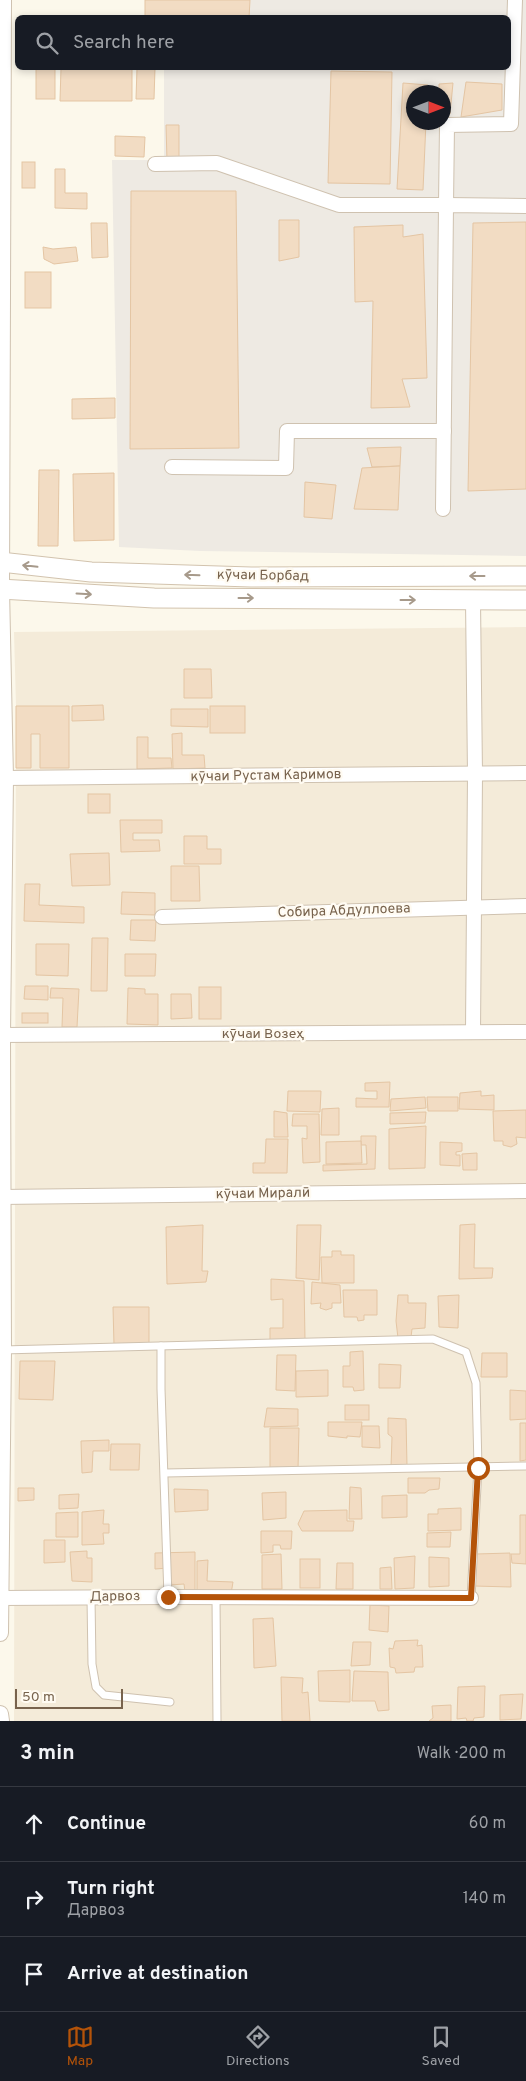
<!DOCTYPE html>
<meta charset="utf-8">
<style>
:root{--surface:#171b24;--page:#242831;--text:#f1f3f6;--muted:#9ea1a6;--line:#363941;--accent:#b45309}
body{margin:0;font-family:Overpass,sans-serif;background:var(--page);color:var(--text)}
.compass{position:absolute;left:406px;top:85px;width:45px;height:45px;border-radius:50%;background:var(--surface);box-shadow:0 2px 8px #0003;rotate:90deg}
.scale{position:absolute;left:15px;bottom:12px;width:108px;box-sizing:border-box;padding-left:5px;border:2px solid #78634d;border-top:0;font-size:14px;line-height:18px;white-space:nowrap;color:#78634d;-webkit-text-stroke:4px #fffbf2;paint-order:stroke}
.stop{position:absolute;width:15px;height:15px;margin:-11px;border:4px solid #b45309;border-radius:50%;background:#fff}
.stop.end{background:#b45309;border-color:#fff;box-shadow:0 1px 5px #0008}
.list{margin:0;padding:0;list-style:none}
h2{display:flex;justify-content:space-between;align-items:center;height:65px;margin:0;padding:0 20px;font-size:21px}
h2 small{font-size:16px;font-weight:400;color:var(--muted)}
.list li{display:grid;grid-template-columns:32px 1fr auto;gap:15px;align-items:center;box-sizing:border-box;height:75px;padding:0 20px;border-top:1px solid var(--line)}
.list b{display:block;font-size:19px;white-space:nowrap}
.list p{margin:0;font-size:16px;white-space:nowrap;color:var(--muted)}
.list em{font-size:16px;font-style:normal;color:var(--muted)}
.icon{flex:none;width:28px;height:28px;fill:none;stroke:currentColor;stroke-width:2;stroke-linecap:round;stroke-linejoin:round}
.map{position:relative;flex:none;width:526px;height:1721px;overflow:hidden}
.search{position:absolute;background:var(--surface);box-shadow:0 2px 8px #0003;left:15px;right:15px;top:15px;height:55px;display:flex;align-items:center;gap:12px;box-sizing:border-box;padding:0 18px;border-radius:8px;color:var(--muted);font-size:19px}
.sheet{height:290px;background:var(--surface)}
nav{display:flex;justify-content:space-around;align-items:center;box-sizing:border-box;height:70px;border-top:1px solid var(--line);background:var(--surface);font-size:14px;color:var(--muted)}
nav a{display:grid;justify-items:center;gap:2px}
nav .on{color:var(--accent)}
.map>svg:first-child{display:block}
.residential{fill:#f4ebd9}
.industrial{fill:#eeeae3;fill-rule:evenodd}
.building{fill:#f2dcc3;stroke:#e4c5a3}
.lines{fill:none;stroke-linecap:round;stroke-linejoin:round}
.service-casing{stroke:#cfc2b0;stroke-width:9}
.minor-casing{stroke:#cfc2b0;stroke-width:16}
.tertiary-casing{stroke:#cfc2b0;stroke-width:18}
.secondary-casing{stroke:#d2c3ae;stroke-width:21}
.service{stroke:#fff;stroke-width:7}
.minor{stroke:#fff;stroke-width:14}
.tertiary{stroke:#fff;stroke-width:16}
.secondary{stroke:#fff;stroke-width:19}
.oneway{stroke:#a79a8b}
.route{stroke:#b45309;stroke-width:6}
.labels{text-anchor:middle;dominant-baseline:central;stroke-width:4.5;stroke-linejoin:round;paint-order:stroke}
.street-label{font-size:14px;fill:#78634d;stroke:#fffbf2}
</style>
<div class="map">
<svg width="526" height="1721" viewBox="0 0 526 1721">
<rect width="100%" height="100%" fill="#fcf8eb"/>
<polygon class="residential" points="526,627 526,1721 14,1721 16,706 14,632"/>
<path class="industrial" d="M250,0H526V556L200,551L119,547L112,160H164V68H508V18L249,17ZM414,92H444V122H414Z"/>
<g class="building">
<polygon points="145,0 250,0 249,18 145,18"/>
<rect x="36" y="68" width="19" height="31"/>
<polygon points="61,68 132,68 132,101 60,101"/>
<polygon points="137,68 155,68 154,99 136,99"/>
<polygon points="331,71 392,72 390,184 328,183"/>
<polygon points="466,82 502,84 502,110 461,117"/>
<polygon points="403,83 428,85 428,92 414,92 414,122 426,122 423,190 397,189"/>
<polygon points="453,83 450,114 444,113 444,92 439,92 439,84"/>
<polygon points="166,125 179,125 179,161 167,161"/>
<polygon points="115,136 145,137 144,157 115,156"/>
<rect x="22" y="162" width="13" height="26"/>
<polygon points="55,169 65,169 65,193 87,193 87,209 55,208"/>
<polygon points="131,191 236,191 239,448 130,449"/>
<polygon points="279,220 299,220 299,257 279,261"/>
<polygon points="526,222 526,489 468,491 473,223"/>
<polygon points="91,223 107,223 108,257 92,258"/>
<polygon points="403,225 403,237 423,234 427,378 402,379 410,407 371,408 373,301 355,302 354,227"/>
<polygon points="43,247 53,249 76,247 78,261 54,264 44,259"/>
<rect x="25" y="272" width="26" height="36"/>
<polygon points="115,398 115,418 72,419 72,399"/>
<polygon points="401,447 400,466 372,467 367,448"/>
<polygon points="400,466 398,510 354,509 362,468"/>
<polygon points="39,470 59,470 58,546 38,546"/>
<polygon points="114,473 114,540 74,541 73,474"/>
<polygon points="305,482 336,485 332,519 304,517"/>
<polygon points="184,669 211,669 212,698 184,698"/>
<polygon points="103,705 104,720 72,721 72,706"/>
<polygon points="16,706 69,706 69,768 40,768 40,734 31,734 31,768 16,768"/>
<rect x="210" y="706" width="35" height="27"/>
<polygon points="171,709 208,709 208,727 171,726"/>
<polygon points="182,733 182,755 204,755 205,768 173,769 172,734"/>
<polygon points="137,737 148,737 148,758 171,758 172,768 137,769"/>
<rect x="88" y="794" width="22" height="19"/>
<polygon points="120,820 162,820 162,833 133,833 133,840 159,840 160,851 121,852"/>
<polygon points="184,836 207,836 207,849 221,849 221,864 184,864"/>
<polygon points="109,853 110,885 72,886 70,854"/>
<polygon points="171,866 199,866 200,901 171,901"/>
<polygon points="25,884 40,884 39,905 84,907 84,923 24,921"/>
<polygon points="122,892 155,893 155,915 121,914"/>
<polygon points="131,920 156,920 155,941 130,940"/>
<polygon points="92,938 108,938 107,991 91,991"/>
<polygon points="36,944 69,944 68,976 36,975"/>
<polygon points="125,954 156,954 155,976 125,976"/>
<polygon points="25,986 48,986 48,1000 24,999"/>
<rect x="199" y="987" width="22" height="32"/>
<polygon points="51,988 79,989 77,1027 62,1027 63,998 50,998"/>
<polygon points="128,988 145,989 145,994 158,994 158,1025 127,1024"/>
<polygon points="171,994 191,994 192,1018 171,1019"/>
<rect x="22" y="1013" width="26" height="10"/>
<polygon points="390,1082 389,1107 356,1107 356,1098 377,1099 377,1091 365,1091 365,1083"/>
<polygon points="288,1091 321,1091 320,1112 287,1111"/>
<polygon points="481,1091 481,1096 494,1095 494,1110 459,1109 460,1093"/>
<polygon points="425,1097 426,1108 390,1111 391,1099"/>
<polygon points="427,1097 458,1097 458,1111 428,1111"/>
<polygon points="339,1108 339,1135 321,1135 322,1109"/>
<polygon points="526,1110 526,1138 516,1137 517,1144 511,1147 503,1145 503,1141 494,1141 493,1111"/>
<polygon points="274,1111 287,1113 288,1137 274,1137"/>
<polygon points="426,1112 425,1123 390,1124 390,1113"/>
<polygon points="293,1114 319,1114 320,1162 303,1163 302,1138 307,1139 307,1126 292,1126"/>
<polygon points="426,1126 425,1168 389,1169 389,1129"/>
<polygon points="361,1136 376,1136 375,1169 323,1171 323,1165 367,1164 366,1145 361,1145"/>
<polygon points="266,1139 288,1139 287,1173 253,1173 253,1163 265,1163"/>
<polygon points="361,1141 362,1163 326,1164 326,1142"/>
<polygon points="440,1142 462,1143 462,1151 456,1152 456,1155 460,1155 460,1166 440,1165"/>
<polygon points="477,1153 477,1170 463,1170 462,1154"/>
<polygon points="475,1224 474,1268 493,1268 492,1278 459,1279 460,1225"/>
<polygon points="203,1225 202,1271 208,1271 206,1282 167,1284 166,1227"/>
<polygon points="297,1225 321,1225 319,1280 296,1278"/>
<polygon points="332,1251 341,1251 341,1255 354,1255 354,1283 322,1283 321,1257 332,1257"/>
<polygon points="271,1279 304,1281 305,1340 270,1341 270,1328 283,1328 283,1299 271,1300"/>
<polygon points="312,1282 340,1285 341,1303 332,1303 332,1308 326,1310 320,1308 321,1303 311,1304"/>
<polygon points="343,1290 377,1290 377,1315 364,1315 364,1320 358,1321 357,1317 344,1317"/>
<polygon points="398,1295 408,1295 408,1303 426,1303 425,1328 412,1329 411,1337 398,1338 396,1321"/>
<polygon points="459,1295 458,1328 439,1327 438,1296"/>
<polygon points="113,1307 149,1307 149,1344 114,1345"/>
<polygon points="363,1351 364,1390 354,1391 353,1387 343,1387 343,1366 350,1366 350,1352"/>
<polygon points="482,1353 507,1353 507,1377 481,1377"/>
<polygon points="277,1355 296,1355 295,1391 276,1390"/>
<polygon points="20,1361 55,1361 53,1400 19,1399"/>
<polygon points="379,1364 401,1365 400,1388 379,1388"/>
<polygon points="328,1370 328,1396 296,1397 296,1371"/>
<polygon points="510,1390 526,1391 526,1419 510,1420"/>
<rect x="345" y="1405" width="24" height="15"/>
<polygon points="267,1408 298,1409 298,1426 264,1427"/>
<polygon points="388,1418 406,1419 407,1466 391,1467 392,1437 388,1434"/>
<polygon points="328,1422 362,1422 360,1437 347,1436 347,1438 328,1436"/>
<polygon points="520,1423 526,1423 526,1460 520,1461"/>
<polygon points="362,1426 379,1426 380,1448 362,1447"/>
<polygon points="270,1428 299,1428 298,1469 270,1469"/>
<polygon points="109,1440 109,1451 93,1451 92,1472 82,1473 81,1441"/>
<polygon points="111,1444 140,1444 139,1470 110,1470"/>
<polygon points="408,1478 440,1478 439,1489 429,1490 425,1493 408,1493"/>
<polygon points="350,1487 361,1488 362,1519 349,1519"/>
<polygon points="18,1488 34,1488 34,1500 18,1501"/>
<polygon points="174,1489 208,1490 208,1510 175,1512"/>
<polygon points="286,1492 286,1518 263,1520 262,1493"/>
<polygon points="79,1494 78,1508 59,1509 59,1495"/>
<polygon points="407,1495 407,1517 382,1518 382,1496"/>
<polygon points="461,1508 461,1530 428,1531 428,1514 438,1514 438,1509"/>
<polygon points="104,1510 103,1524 109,1524 109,1533 103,1533 104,1544 82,1545 82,1512"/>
<polygon points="347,1510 347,1521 354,1521 353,1531 302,1531 298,1524 304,1511"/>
<polygon points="78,1512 78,1537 56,1537 56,1513"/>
<polygon points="520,1515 526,1515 526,1564 512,1563 511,1554 520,1554"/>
<polygon points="261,1531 292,1531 291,1549 281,1549 280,1545 273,1545 273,1552 261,1553"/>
<polygon points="451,1532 450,1547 427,1547 427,1533"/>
<polygon points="44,1540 65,1540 65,1562 44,1563"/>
<polygon points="87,1551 87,1558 92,1558 92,1582 72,1581 70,1552"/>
<polygon points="195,1552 195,1591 185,1592 184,1584 170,1585 168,1568 155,1569 155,1553"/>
<polygon points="510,1553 511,1587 474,1586 476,1554"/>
<polygon points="281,1554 282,1589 262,1589 262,1555"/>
<polygon points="415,1556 414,1588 395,1589 394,1558"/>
<polygon points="429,1557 449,1558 449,1586 429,1587"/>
<rect x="300" y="1559" width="20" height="29"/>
<polygon points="208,1560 207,1581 233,1582 231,1594 197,1592 197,1561"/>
<polygon points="337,1563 353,1563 353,1589 336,1589"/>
<polygon points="391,1567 392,1589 380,1589 380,1568"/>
<polygon points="370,1605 389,1606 388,1632 369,1630"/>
<polygon points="273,1618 276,1666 254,1668 253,1619"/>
<polygon points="418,1640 417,1646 422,1645 423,1667 415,1667 414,1672 396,1673 395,1668 390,1667 389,1648 393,1649 395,1641"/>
<polygon points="353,1642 371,1642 370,1665 351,1666"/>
<polygon points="350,1670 350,1702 319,1701 318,1671"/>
<polygon points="354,1671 388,1672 389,1710 378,1711 375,1701 352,1701"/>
<polygon points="281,1677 303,1678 302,1693 308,1692 310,1721 282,1721"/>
<polygon points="485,1686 484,1717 474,1718 473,1721 467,1721 466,1718 457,1719 458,1687"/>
<polygon points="523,1694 521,1719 500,1720 500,1695"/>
<polygon points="451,1705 451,1721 429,1721 433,1718 432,1706"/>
</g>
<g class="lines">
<defs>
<g id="service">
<polyline points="161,1346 161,1389 168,1597"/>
<polyline points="2,1350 433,1339 466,1352 476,1383 478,1468 471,1598"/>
<polyline points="165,1473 526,1466"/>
<polyline points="216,1597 217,1721"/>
<polyline points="91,1598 92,1664 96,1687 104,1695 170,1702"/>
</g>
<g id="minor">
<polyline points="155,164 217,163 339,205 446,205 447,125 511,124 515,0"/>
<polyline points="172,467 286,468 287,431 444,431"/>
<polyline points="443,509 446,205 526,206"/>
<polyline points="473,600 475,774 473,1032"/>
<polyline points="5,778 526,773"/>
<polyline points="162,917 526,906"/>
<polyline points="0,1035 526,1032"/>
<polyline points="0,1197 526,1191"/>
<polyline points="0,1598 168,1597 471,1598"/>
</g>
<g id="tertiary">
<polyline points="0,1633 3,1350 2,1035 5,778 1,589 3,0"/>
<polyline points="0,1714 1,1721"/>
</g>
<g id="secondary">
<polyline points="0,562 91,572 251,577 526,576"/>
<polyline points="0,589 154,598 526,600"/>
</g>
</defs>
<use href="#service" class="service-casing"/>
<use href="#minor" class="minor-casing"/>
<use href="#tertiary" class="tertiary-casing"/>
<use href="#secondary" class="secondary-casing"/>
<use href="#service" class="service"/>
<use href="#minor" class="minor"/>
<use href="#tertiary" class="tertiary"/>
<use href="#secondary" class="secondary"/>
</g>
<defs><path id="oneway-shaft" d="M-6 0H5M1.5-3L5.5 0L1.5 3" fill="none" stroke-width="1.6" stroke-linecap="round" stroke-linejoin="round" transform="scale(1.25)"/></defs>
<g class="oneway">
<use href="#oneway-shaft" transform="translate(30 566) rotate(-174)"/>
<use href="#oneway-shaft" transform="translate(192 575) rotate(-178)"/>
<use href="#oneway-shaft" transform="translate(477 576) rotate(180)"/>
<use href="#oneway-shaft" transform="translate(84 594) rotate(3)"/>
<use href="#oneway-shaft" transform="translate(246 598)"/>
<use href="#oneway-shaft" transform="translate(408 600)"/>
</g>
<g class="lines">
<polyline class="route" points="168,1597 471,1598 478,1468"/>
</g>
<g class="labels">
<g class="street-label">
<text transform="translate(263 576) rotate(1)">кӯчаи Борбад</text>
<text transform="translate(266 776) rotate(-1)">кӯчаи Рустам Каримов</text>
<text transform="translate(344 911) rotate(-2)">Собира Абдуллоева</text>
<text x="263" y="1034">кӯчаи Возеҳ</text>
<text transform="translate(263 1194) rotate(-1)">кӯчаи Миралӣ</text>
<text transform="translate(115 1597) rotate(-1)">Дарвоз</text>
</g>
</g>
</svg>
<svg class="compass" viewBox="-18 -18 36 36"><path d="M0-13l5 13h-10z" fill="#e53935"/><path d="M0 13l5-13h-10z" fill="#9ea1a6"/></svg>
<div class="scale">50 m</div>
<div class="stop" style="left:478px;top:1468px"></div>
<div class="stop end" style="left:168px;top:1597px"></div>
<div class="search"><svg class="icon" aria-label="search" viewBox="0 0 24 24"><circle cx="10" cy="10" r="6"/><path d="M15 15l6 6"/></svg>Search here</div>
</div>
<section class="sheet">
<h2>3 min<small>Walk · 200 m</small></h2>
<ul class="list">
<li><svg class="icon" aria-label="ahead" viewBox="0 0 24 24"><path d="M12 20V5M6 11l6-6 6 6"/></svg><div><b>Continue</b></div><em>60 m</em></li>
<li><svg class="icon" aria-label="right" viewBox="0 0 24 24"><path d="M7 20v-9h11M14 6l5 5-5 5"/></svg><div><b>Turn right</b><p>Дарвоз</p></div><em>140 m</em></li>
<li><svg class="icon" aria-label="arrive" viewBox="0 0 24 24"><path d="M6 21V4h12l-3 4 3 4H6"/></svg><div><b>Arrive at destination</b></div></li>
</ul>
</section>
<nav>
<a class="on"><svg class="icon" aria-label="map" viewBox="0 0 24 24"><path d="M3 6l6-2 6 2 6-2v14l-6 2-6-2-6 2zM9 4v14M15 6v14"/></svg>Map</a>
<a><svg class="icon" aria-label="directions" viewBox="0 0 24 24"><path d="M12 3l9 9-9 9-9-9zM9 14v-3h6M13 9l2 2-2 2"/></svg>Directions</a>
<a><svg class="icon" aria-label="saved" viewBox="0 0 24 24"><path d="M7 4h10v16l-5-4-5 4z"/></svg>Saved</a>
</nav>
